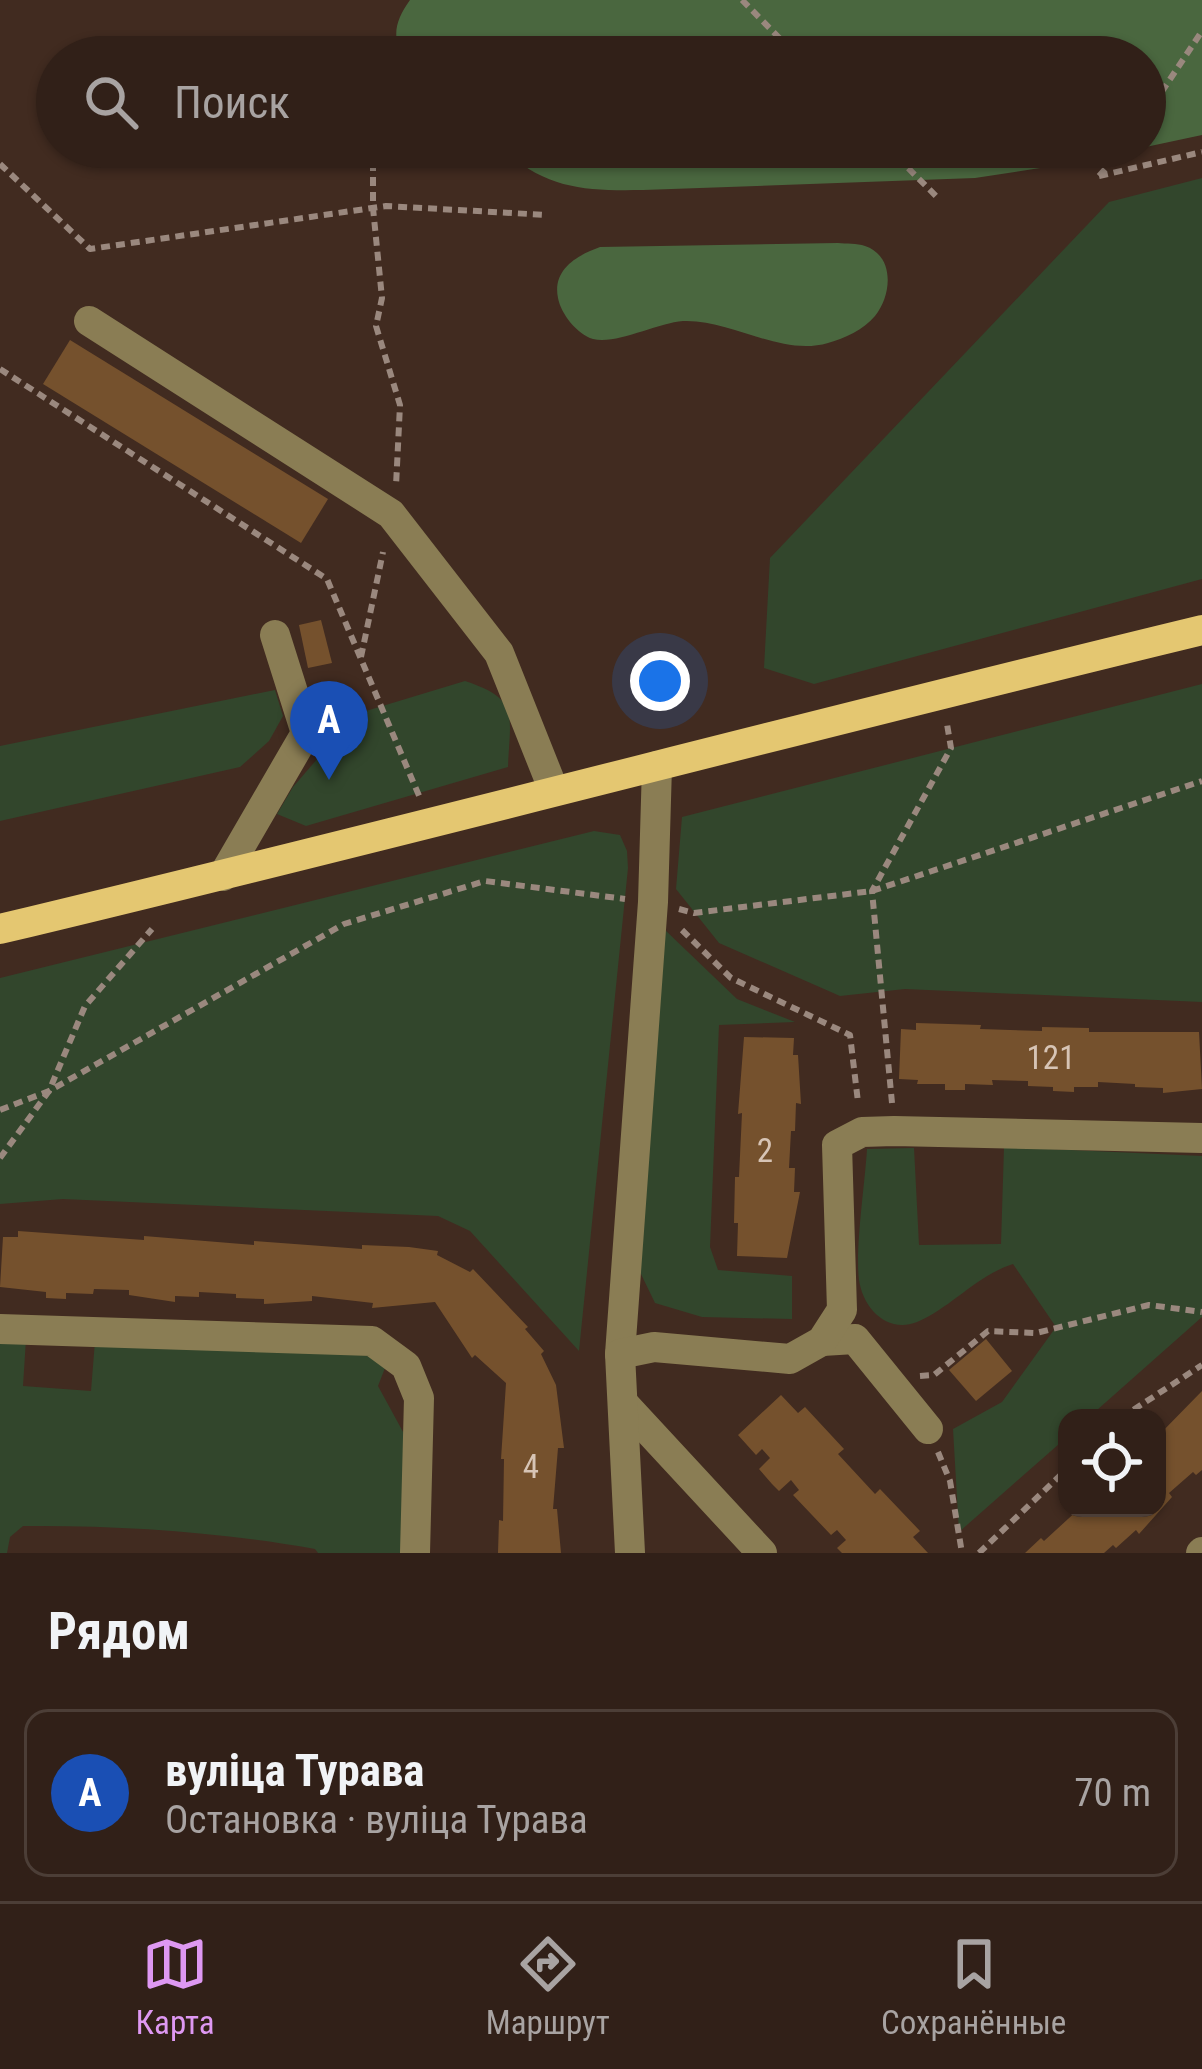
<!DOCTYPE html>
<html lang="ru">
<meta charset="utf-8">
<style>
:root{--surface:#312018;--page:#3d2d25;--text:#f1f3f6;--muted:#a8a3a2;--line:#4c3e37;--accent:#de98f2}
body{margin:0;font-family:"Roboto Condensed",sans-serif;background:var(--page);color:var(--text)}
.controls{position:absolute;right:36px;bottom:36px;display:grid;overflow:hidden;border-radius:24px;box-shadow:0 3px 9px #0004}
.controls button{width:108px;height:108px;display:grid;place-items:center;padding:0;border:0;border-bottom:3px solid var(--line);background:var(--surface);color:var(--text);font:60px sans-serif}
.you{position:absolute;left:660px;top:681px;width:42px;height:42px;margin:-30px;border:9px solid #fff;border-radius:50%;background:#1a73e8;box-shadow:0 0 0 18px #1a73e833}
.badge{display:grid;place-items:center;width:78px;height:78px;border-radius:50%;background:var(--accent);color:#fff;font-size:39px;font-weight:700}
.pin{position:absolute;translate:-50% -99px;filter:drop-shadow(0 3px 6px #0008)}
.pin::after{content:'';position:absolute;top:63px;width:42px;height:36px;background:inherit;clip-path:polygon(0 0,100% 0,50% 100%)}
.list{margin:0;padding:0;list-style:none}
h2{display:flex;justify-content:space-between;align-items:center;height:156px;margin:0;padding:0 48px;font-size:51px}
h2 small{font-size:39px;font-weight:400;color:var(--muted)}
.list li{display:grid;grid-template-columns:78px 1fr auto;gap:36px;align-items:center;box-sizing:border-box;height:168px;margin:0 24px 24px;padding:0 24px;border:3px solid var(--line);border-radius:24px}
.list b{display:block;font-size:45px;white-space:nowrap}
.list p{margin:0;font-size:39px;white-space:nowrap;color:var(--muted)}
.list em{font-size:39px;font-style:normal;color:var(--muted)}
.icon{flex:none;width:66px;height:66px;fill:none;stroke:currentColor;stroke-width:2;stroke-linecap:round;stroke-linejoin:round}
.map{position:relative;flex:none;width:1202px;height:1553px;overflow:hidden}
.search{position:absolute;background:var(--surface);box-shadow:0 3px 9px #0004;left:36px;right:36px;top:36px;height:132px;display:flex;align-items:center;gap:30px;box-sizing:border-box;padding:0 42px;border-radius:66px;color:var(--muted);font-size:45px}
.sheet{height:348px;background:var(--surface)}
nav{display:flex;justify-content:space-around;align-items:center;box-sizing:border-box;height:168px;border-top:3px solid var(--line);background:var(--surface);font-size:33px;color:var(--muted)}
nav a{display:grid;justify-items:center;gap:6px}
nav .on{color:var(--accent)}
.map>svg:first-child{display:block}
.green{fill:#32462c}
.forest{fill:#4a673f}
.building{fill:#75512d}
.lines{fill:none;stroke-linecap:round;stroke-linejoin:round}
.path{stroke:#9a887e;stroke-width:6;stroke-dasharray:9 6;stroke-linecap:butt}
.minor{stroke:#8a7d54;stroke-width:30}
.major{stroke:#e4c771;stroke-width:30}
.labels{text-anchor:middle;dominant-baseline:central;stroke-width:9;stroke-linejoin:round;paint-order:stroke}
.number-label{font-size:33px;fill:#d7c4b5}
</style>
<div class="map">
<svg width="1202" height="1553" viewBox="0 0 1202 1553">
<rect width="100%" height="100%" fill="#412b20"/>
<g class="green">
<polygon points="1202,178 1202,579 814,684 764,668 770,558 1109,202"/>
<path d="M465,681C520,699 510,715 508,767L306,826L277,814L293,787L356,714Z"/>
<polygon points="1202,684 1202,1002 905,989 840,996 719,943 676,889 682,817"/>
<polygon points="275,690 283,716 269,741 240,767 0,821 0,746"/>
<polygon points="594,831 620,835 627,851 628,868 579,1351 470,1231 438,1216 63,1199 0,1204 0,978"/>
<polygon points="664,929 737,999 795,1022 719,1025 710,1247 718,1270 792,1276 792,1319 702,1317 655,1303 640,1272"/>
<path d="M1004,1147L1202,1156V1317L1088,1418H1067V1437L959,1532L953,1429L1002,1402L1056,1327L1013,1264C976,1276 952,1307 917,1322C887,1334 863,1308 859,1280C855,1248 865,1184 867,1149L914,1148L919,1245L1001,1244Z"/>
<path d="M0,1339H26L23,1386L91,1391L95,1341L370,1352L385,1368L378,1386L408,1441L406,1553H318L315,1549C220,1532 119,1525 23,1526L10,1537L7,1553H0Z"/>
</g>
<g class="forest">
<path d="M410,0H1202V135L1066,164L975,178L643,190C583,191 546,189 500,147H1145V57H403C391,35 396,20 410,0Z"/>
<path d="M838,243C846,244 857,243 865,246C895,256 892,295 875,316C863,330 845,338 828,343C781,357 731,319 683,321C657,323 616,345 593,339C577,334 561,314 558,298C552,269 578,255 600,247Z"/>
</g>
<g class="building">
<polygon points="70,340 328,499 301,543 43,384"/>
<polygon points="321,620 332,663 308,668 299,625"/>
<polygon points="916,1023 981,1025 980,1029 1042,1031 1042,1027 1089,1028 1089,1032 1199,1032 1202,1089 1163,1093 1163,1088 1135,1087 1135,1084 1098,1082 1098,1087 1074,1087 1074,1092 1053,1091 1053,1087 1028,1086 1028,1081 992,1080 993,1085 965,1084 965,1090 945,1090 945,1084 917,1084 918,1080 899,1079 901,1029 916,1030"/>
<polygon points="744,1037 794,1038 793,1055 798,1055 801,1104 796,1103 795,1131 791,1131 789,1168 795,1168 794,1192 800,1192 787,1258 737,1256 738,1223 734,1223 735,1177 739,1177 742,1113 738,1114"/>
<polygon points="18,1231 144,1240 144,1236 254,1245 254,1241 362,1249 362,1245 409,1247 438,1251 437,1255 470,1272 473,1269 528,1327 525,1329 544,1351 541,1354 556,1385 564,1448 558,1448 553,1509 557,1509 561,1553 498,1553 499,1520 503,1521 504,1459 501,1459 506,1383 475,1355 472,1358 435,1302 372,1308 373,1303 312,1296 312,1301 264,1304 264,1299 236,1298 236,1294 199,1292 199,1297 175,1296 175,1302 129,1295 129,1290 94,1289 93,1294 66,1293 66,1299 46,1298 46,1292 0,1287 3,1237 18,1237"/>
<polygon points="986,1339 1012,1371 976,1401 949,1370"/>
<polygon points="1202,1391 1202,1470 1196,1475 1193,1472 1169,1493 1172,1497 1139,1534 1136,1530 1116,1548 1113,1545 1104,1553 1025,1553 1041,1538 1044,1541 1080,1508 1157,1508 1157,1437"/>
<polygon points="781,1395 798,1413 805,1407 844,1449 838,1454 875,1494 880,1489 920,1531 913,1537 928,1553 842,1553 837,1548 846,1540 837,1530 831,1535 793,1495 799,1490 791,1480 779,1491 772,1484 759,1469 770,1458 762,1449 756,1455 738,1435"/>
</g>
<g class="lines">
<g class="path">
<polyline points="742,0 798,57"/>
<polyline points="1145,117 1202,31"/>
<polyline points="373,147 373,208 382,298 376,326 400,405 396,486"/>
<polyline points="887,147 940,200"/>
<polyline points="0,164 90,249 386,206 547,215"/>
<polyline points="1099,176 1202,152"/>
<polyline points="1099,176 1125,147"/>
<polyline points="0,369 327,579 420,798"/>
<polyline points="361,657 383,552"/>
<polyline points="679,909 694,913 872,891 1202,781"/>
<polyline points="682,930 731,978 850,1035 858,1102"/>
<polyline points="892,1103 872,891 951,748 947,724"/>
<polyline points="0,1110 49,1091 344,924 485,881 625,899"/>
<polyline points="0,1158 49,1091 85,1006 152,929"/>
<polyline points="920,1376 934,1375 988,1331 1036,1333 1149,1305 1202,1312"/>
<polyline points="1121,1418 1202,1365"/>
<polyline points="938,1452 950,1481 962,1553"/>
<polyline points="979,1553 1067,1469"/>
</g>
<g class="minor">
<polyline points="89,321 391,514 499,653 554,791"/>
<polyline points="223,876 306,733 275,635"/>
<polyline points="0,1329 372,1341 406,1366 419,1398 415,1553"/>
<polyline points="822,1341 855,1339 928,1429"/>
<polyline points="620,1354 653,902 657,766"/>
<polyline points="624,1404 762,1553"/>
<polyline points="630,1553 620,1354 654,1347 790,1359 822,1341 842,1310 837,1145 862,1132 894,1131 1202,1138"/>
<polyline points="1201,1553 1202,1552"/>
</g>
<path class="major" d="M0,929C402,833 801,727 1202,630"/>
</g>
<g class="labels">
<g class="number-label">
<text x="1051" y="1057">121</text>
<text x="765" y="1150">2</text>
<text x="531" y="1466">4</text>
</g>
</g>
</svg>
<div class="controls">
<button><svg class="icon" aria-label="locate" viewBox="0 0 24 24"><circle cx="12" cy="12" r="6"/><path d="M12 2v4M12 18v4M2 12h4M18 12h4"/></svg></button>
</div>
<div class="you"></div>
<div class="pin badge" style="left:329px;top:780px;background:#1a4fb4">A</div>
<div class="search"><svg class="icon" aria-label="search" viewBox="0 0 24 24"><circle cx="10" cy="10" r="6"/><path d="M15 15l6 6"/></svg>Поиск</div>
</div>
<section class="sheet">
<h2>Рядом<small></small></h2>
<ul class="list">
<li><span class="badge" style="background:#1a4fb4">A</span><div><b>вуліца Турава</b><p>Остановка · вуліца Турава</p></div><em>70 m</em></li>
</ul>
</section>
<nav>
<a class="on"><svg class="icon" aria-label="map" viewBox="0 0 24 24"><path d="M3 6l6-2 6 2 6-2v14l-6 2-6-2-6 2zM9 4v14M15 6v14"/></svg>Карта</a>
<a><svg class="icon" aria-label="directions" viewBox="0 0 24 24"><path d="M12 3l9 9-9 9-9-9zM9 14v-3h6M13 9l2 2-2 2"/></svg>Маршрут</a>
<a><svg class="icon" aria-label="saved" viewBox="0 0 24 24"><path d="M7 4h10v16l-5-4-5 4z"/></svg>Сохранённые</a>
</nav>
